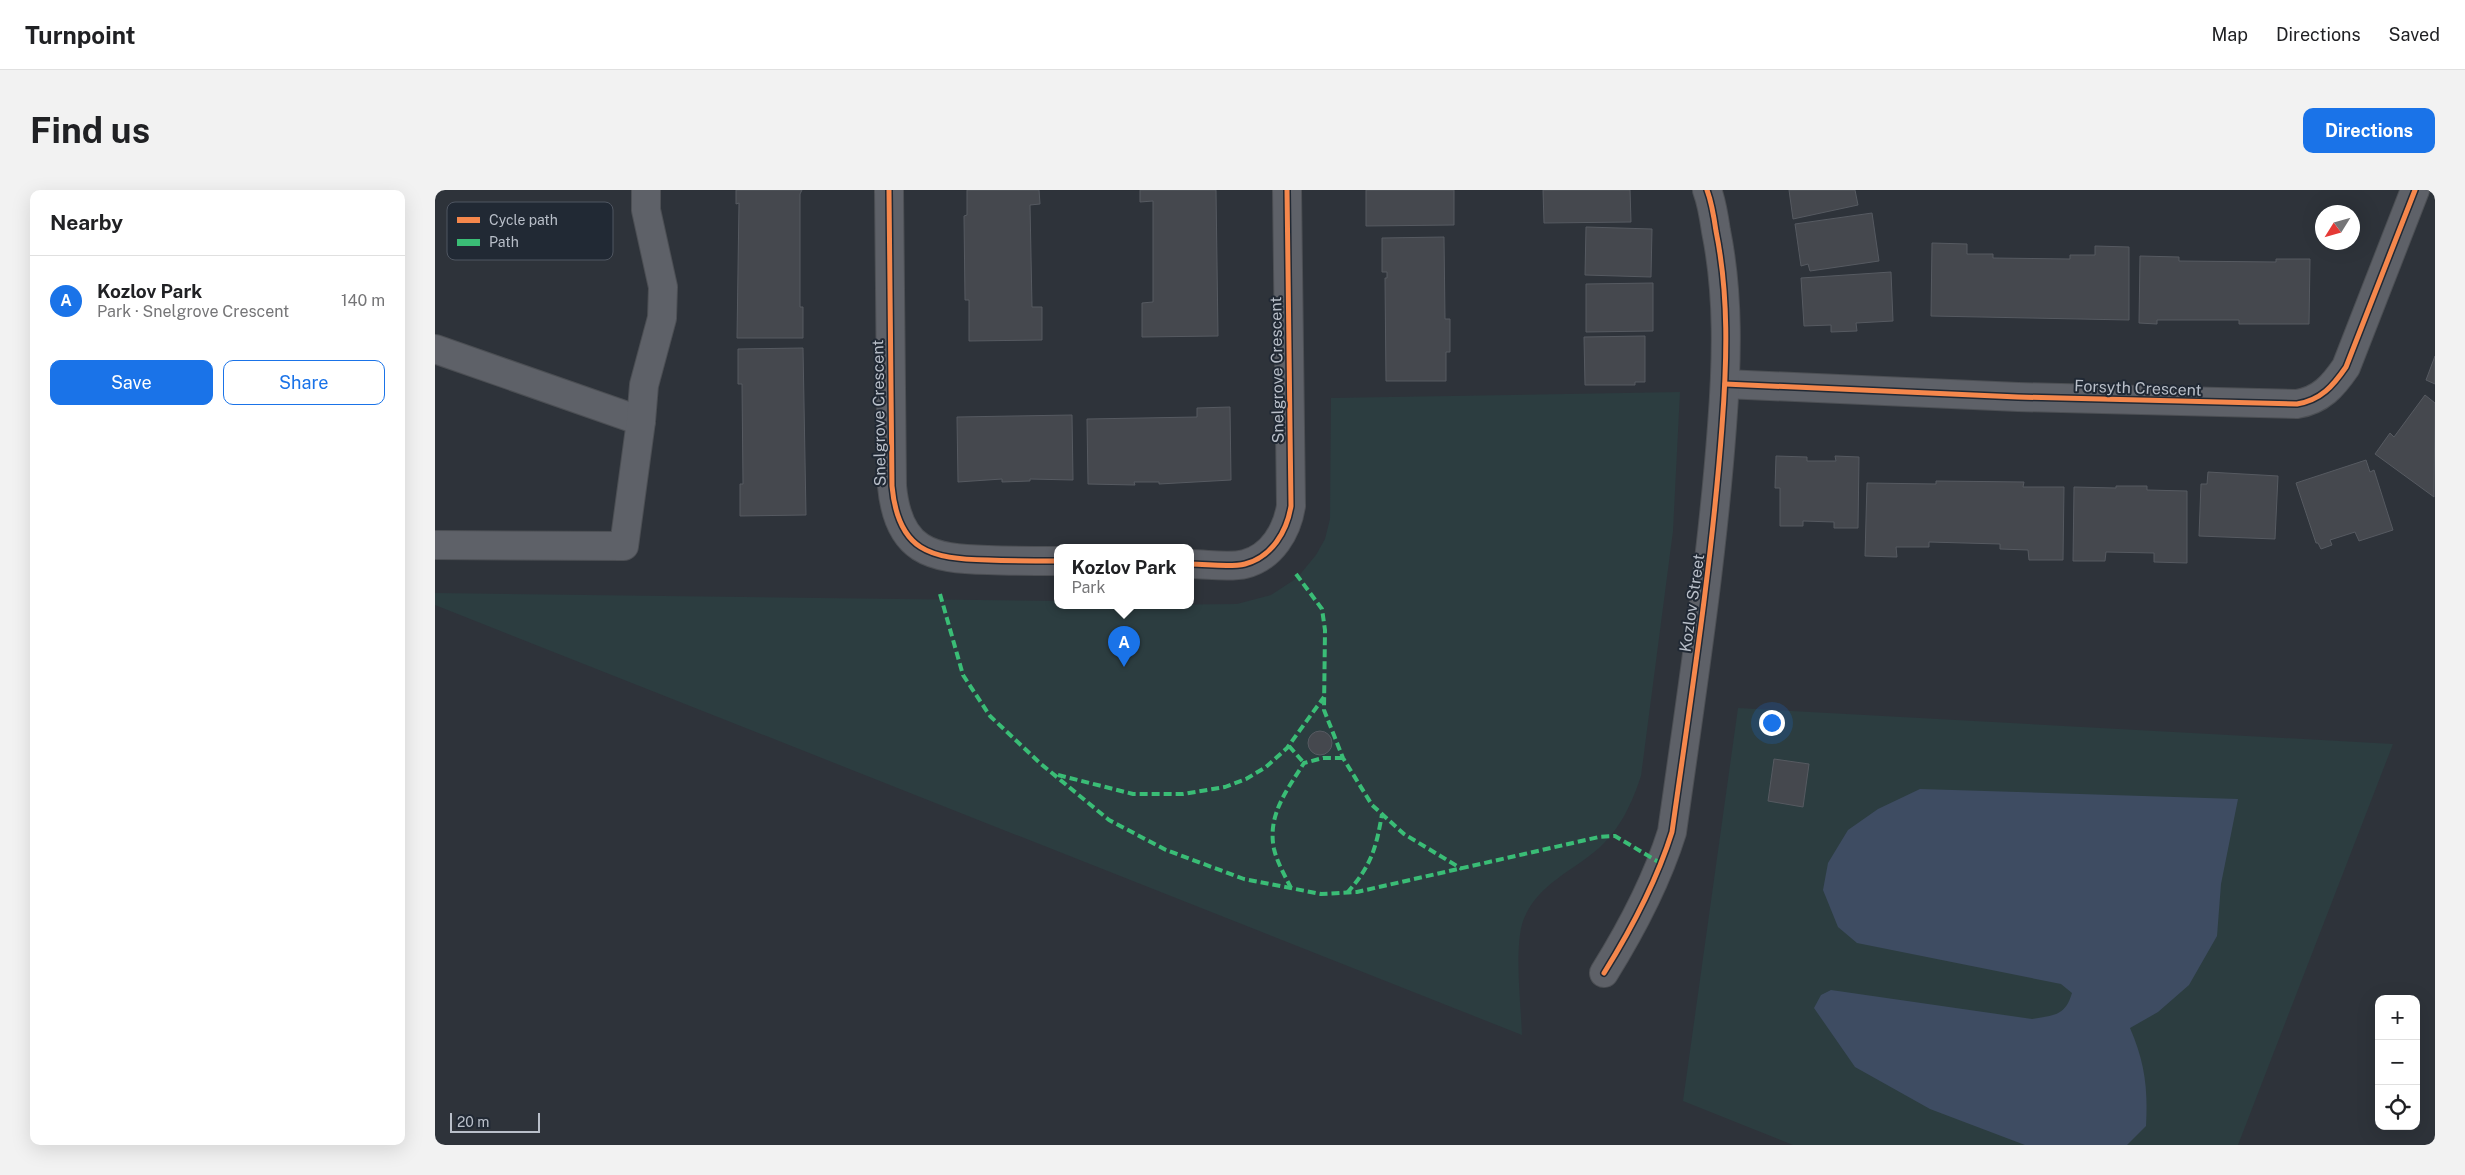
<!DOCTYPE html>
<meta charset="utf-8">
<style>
:root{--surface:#fff;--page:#f2f2f2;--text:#202124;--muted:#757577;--line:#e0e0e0;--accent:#1a73e8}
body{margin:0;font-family:"Public Sans",sans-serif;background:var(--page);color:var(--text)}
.controls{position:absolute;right:15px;bottom:15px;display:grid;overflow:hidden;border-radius:10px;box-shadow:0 5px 20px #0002}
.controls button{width:45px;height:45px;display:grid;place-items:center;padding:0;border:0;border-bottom:1px solid var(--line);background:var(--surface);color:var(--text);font:25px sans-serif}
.compass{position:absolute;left:1880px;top:15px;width:45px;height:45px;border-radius:50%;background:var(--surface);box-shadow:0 5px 20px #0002;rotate:233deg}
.scale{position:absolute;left:15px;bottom:12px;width:90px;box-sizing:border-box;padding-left:5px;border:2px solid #b9bfc9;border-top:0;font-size:14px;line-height:18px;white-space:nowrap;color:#b9bfc9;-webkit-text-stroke:4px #212934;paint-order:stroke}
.you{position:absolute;left:1336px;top:532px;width:18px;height:18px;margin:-12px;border:4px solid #fff;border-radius:50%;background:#1a73e8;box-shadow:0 0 0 8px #1a73e833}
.badge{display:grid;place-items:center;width:32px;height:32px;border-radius:50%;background:var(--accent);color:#fff;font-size:16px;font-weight:700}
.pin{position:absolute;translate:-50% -41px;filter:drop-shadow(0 1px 2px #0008)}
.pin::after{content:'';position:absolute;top:26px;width:18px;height:15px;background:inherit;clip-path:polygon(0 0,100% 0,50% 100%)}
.popup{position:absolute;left:619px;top:354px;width:140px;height:65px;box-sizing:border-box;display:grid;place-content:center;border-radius:10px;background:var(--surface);filter:drop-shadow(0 1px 4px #0005);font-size:16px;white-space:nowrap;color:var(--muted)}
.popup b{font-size:19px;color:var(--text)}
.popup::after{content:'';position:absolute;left:50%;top:100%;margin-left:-10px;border:10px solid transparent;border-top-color:var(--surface)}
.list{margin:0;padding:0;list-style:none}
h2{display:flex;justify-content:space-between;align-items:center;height:65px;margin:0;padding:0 20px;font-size:21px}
h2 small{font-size:16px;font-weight:400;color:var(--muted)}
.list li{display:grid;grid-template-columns:32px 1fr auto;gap:15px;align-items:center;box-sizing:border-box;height:90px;padding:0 20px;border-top:1px solid var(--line)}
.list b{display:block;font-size:19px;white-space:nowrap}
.list p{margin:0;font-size:16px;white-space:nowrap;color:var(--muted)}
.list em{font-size:16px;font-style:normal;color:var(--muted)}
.actions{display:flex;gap:10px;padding:15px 20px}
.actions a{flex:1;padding:11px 0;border:1px solid var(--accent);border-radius:10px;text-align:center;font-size:18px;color:var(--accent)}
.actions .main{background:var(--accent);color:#fff}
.icon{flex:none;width:28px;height:28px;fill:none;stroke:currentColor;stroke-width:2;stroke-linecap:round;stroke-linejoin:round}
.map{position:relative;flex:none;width:2000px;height:955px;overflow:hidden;border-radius:10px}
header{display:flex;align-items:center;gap:30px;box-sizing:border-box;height:70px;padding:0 25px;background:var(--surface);border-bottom:1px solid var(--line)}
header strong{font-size:24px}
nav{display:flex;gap:28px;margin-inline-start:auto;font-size:18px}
.intro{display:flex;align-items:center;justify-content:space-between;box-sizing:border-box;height:120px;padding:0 30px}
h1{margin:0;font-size:35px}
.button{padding:12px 22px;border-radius:10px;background:var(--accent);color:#fff;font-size:18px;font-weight:700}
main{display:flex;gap:30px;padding:0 30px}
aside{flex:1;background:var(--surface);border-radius:10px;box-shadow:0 5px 20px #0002}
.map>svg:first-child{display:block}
.green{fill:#2c3d40}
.water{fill:#3e4c62}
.building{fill:#45484e;stroke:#565a61}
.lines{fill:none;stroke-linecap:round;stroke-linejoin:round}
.minor-casing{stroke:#4c4f54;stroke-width:30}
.minor{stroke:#5e6168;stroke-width:28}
.quiet{stroke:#3abd76;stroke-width:4;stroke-dasharray:8 4;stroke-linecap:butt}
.cycleway-casing{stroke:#212934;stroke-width:8}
.cycleway{stroke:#f5874c;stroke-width:5}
.labels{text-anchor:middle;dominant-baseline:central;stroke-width:4;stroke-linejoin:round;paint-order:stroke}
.street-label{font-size:16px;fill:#b9bfc9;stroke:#212934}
.key{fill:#212934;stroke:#4f5661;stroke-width:1}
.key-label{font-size:14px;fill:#b9bfc9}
</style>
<header>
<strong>Turnpoint</strong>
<nav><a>Map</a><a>Directions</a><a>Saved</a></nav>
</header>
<div class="intro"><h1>Find us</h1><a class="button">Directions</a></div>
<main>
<aside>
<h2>Nearby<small></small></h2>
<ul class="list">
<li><span class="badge">A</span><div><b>Kozlov Park</b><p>Park · Snelgrove Crescent</p></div><em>140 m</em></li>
</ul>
<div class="actions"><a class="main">Save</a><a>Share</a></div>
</aside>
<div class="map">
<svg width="2000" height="955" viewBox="0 0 2000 955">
<rect width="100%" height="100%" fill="#2e333a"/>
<g class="green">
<path d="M1245,202L1238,341L1206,586C1197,613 1186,638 1164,658C1137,682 1102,694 1088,731C1079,758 1086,815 1087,845L0,415V403L623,411V416L802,414L836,405L862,388L881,365L890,349L895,329L896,208Z"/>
<polygon points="1303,518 1958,554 1803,955 1358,955 1248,911"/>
</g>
<path class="water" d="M1485,599L1803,609L1786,694L1782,746L1754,795L1723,822L1695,838C1710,873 1713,898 1711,936L1692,955H1590L1495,919L1420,877L1379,818L1386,805L1396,800L1597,829C1618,825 1630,827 1637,803L1626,794L1422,753L1403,737L1388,700L1393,673L1413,640L1443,619Z"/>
<g class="building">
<polygon points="301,0 367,0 365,4 365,117 368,117 368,148 302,148 304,13 301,14"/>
<polygon points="532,0 604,0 605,14 595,15 597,117 607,117 607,150 534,151 534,110 530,110 529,26 532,25"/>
<polygon points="705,0 781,0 783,146 707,147 707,113 718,112 718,11 705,12"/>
<polygon points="931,0 1019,0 1019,35 931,36"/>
<polygon points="1108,0 1195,0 1196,32 1109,33"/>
<polygon points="1354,0 1420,0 1423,15 1358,29"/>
<polygon points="1437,23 1444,71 1375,81 1373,74 1366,76 1360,34"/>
<polygon points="1151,37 1217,39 1216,87 1150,85"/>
<polygon points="1009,47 1010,129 1015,129 1015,162 1011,162 1011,191 951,191 950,88 952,88 952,82 947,82 947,48"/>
<polygon points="1497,53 1532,54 1532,64 1558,64 1558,68 1635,69 1635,65 1660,65 1660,56 1694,57 1694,130 1496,126"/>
<polygon points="1705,66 1744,67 1744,71 1841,72 1841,69 1875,69 1874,134 1804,134 1804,130 1722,130 1722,134 1704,133"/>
<polygon points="1456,82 1458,131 1421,133 1422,141 1396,142 1396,135 1369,136 1366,88"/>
<polygon points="1218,93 1218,141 1151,142 1151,94"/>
<polygon points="1210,146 1210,192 1200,192 1200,195 1150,195 1149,147"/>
<polygon points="368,158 371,325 305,326 305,294 308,294 307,194 303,194 303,159"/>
<polygon points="2000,166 2000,194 1991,190"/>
<polygon points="1990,205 2000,213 1999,307 1940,264 1955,243 1959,247"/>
<polygon points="795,217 796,290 724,294 724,292 699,292 700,295 653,294 652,229 762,227 762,218"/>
<polygon points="637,225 638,290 595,289 595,291 567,292 567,289 523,292 522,227"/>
<polygon points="1341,266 1372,267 1372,271 1401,271 1400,266 1424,267 1423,338 1399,338 1399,332 1368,331 1368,336 1345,336 1345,298 1340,298"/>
<polygon points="1931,270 1935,282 1939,280 1958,340 1924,351 1920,342 1895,350 1897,355 1886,359 1883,353 1881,353 1861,293"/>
<polygon points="1773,282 1843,286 1840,349 1764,346 1766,294 1772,294"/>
<polygon points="1501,291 1589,292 1588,297 1629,297 1628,370 1594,370 1593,360 1565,359 1565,354 1494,352 1494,357 1461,357 1462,367 1430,366 1432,293 1501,294"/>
<polygon points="1681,296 1712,296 1712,300 1752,301 1752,373 1719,372 1719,363 1671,362 1670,371 1638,371 1639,297 1681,298"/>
<circle cx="885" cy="553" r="12"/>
<polygon points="1339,569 1374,574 1368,617 1333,611"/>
</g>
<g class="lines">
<defs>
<g id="minor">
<path d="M454,0L457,296C463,361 495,369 553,370C576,371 599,371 623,371"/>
<polyline points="0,159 206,231"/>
<path d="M1290,194L1583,207L1862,214C1886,210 1898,196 1911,177L1980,0"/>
<polyline points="0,355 189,356 206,231 209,195 227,128 228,97 211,20 211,0"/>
<path d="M755,374C772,374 794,378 810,374C837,367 852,341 856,316L852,0"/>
<path d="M1169,783C1197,738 1221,693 1237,642C1256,507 1277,372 1287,236C1292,171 1294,105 1281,41C1279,27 1277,13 1272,0"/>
</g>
</defs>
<use href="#minor" class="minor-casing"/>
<use href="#minor" class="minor"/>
<g class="quiet">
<polyline points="861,384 887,419 890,440 889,520 908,568 937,615 969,644 1027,679"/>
<polyline points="505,404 528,485 555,526 606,574 674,630 731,660 809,689 886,704 922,702 1164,647 1180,646 1227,674"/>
<polyline points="854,556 869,573"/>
<polyline points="623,585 698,604 748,604 790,597 811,589 831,577 852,558 889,507"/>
<path d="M856,698C850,686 842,672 839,659C832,625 852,600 869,573L888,568H908"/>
<path d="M912,703C936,676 941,659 947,624"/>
</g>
<defs>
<g id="cycleway">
<path d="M454,0L457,296C463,361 495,369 553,370C576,371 599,371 623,371"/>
<path d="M1290,194L1583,207L1862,214C1886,210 1898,196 1911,177L1980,0"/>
<path d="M755,374C772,374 794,378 810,374C837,367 852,341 856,316L852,0"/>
<path d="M1169,783C1197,738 1221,693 1237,642C1256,507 1277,372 1287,236C1292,171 1294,105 1281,41C1279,27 1277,13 1272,0"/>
</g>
</defs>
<use href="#cycleway" class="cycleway-casing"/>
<use href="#cycleway" class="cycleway"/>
</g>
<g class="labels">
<g class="street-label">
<text transform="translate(842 180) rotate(-91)">Snelgrove Crescent</text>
<text transform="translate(1703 198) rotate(2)">Forsyth Crescent</text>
<text transform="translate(444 223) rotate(-91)">Snelgrove Crescent</text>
<text transform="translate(1257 413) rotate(-82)">Kozlov Street</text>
</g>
</g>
<rect x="12" y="12" width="166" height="58" rx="8" class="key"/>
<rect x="22" y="27" width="23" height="6" fill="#f5874c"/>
<rect x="22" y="49" width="23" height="7" fill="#3abd76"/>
<g class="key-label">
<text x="54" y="35">Cycle path</text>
<text x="54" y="57">Path</text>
</g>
</svg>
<div class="controls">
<button>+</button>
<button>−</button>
<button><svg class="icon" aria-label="locate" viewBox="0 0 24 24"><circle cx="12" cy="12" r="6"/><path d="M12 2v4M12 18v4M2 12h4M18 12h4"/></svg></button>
</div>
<svg class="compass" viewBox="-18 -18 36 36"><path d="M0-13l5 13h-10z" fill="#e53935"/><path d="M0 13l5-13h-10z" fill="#757577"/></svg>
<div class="scale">20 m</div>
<div class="you"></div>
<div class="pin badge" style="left:689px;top:477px">A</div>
<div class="popup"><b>Kozlov Park</b>Park</div>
</div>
</main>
